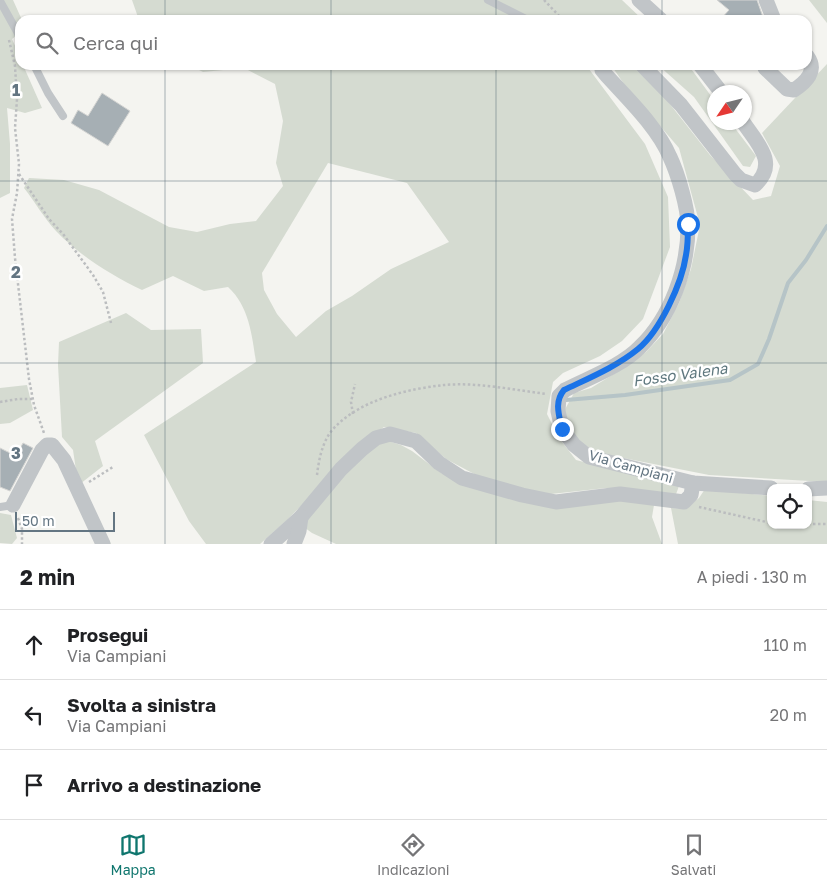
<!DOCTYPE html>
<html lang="it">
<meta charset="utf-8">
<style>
:root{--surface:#fff;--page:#f6f6f6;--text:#202124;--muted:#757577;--line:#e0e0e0;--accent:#0f766e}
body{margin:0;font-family:"Golos Text",sans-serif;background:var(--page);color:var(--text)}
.controls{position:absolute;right:15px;bottom:15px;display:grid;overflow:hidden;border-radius:10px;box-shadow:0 1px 4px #0004}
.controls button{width:45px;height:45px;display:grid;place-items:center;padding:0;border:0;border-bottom:1px solid var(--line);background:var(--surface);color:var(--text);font:25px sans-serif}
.compass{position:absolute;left:707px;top:85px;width:45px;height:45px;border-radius:50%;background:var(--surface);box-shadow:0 1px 4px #0004;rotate:235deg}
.scale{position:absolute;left:15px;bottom:12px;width:100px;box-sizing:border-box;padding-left:5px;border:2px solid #637582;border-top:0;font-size:14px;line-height:18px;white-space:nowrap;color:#637582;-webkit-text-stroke:4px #fff;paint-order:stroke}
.stop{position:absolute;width:15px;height:15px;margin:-11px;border:4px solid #1a73e8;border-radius:50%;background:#fff}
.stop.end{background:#1a73e8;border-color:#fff;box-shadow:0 1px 5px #0008}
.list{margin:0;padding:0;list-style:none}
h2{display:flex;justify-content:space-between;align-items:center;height:65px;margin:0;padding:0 20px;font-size:21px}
h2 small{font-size:16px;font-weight:400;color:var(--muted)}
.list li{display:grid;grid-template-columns:32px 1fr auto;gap:15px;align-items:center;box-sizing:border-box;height:70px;padding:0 20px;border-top:1px solid var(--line)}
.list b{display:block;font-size:19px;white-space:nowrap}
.list p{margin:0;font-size:16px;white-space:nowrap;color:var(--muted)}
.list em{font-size:16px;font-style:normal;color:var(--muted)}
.icon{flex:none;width:28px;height:28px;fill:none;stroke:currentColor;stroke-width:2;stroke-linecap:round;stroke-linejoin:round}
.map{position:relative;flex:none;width:827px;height:544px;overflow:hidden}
.search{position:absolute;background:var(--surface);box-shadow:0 1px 4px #0004;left:15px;right:15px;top:15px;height:55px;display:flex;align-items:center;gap:12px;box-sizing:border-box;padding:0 18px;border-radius:15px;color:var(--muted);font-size:19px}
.sheet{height:275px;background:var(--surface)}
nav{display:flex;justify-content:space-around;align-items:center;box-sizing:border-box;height:70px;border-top:1px solid var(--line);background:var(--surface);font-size:14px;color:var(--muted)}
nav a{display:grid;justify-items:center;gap:2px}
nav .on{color:var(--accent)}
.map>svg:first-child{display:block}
.green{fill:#d5dbd1;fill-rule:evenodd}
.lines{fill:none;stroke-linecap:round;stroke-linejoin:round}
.stream{stroke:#b6c4c7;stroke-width:4}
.building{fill:#a6afb4;stroke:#d5d5d3}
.path{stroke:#bbbdbf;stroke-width:2.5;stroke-dasharray:2.5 2.5;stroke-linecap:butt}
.service{stroke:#c1c5c8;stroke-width:8}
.minor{stroke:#c1c5c8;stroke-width:15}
.route{stroke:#1a73e8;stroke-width:6}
.grid{fill:none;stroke:#637582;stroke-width:1;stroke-opacity:0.55}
.labels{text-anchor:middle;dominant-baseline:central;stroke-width:5;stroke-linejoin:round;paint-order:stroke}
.street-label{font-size:14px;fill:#637582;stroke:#fff}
.water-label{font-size:15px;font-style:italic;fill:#5f787f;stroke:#fff}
.grid-label{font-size:16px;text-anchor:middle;font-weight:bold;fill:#637582;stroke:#fff;stroke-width:5;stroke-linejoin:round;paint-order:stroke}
</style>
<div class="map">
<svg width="827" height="544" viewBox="0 0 827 544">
<rect width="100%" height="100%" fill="#f4f4f0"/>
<g class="green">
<polygon points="0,0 13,0 22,20 20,20 20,33 12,39 20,57 20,65 23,65 42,108 25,113 7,108 10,144 10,193 0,198"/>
<polygon points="132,0 622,0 643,20 139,20"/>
<polygon points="809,0 827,0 827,23"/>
<polygon points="827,64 827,482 709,475 598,453 575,439 563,413 574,393 591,388 627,366 646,352 663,334 679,303 691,269 700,225 679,148 624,84 611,65 631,65 662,94 710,155 753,200 771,196 780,166 762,133"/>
<path d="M189,65H589V69L645,144L668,197L670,247L643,319L622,341L600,356L563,373L553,382L547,414L559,438L576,460L679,486L675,497L606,488L551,494L508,486L478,476L446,459L416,433L384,427L368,438L287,520L260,544H206L189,521L144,435L256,362C252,335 249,306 228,287L204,291L173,276L142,290C111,275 80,256 56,231C44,218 35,202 24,188L29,178L64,180L99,190L169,227L197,232L230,224L256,221L283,186L276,163L283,121L275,84L244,68L203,72ZM328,163L407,183L449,242L391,269L352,296L326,311L296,337L277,314L264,290L262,273Z"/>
<polygon points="658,65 689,66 714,100 714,122 731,123 756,156 750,167 743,166 694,97"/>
<polygon points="126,313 151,330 201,329 203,363 95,441 103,466 80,484 111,544 108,544 80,483 77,477 73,450 62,437 58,365 59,342"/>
<polygon points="27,385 33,410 10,423 0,424 0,388"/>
<polygon points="385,440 401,445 412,451 441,473 488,492 619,498 654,505 652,517 662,544 336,544 312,533 301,525 366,450"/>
<polygon points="705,489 771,496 771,525 808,525 808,500 827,502 827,544 678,544 671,508 685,509 699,498"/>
<polygon points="0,513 11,515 17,538 12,544 0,543"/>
</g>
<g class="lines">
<polyline class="stream" points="566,400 625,395 730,380 758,364 769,339 788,283 806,260 827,226"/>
</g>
<g class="building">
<polygon points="717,0 757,0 764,20 720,20 729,10"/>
<polygon points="102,93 130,111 108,146 71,123 78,110 88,116"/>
<polygon points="23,443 33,448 10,491 0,487 0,448 16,456"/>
</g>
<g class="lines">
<g class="path">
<polyline points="544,0 563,20"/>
<polyline points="9,40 15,66 17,99 15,128 19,164 17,193 12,219 15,258 29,379 34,405 44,433"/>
<polyline points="19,174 49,219 63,234 93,275 103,292 111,323"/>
<polyline points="0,402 18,399 33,399"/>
<polyline points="353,414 351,402 355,384"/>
<path d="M317,475C319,458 323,438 336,426C363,399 408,389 444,385C477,382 514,390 547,394"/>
<polyline points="89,482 113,467"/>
<polyline points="699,507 771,523"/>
<polyline points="18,518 22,529 22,544"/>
<polyline points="808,524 827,524"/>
</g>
<g class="service">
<polyline points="488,0 528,20"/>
<polyline points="0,1 20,37"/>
<polyline points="34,65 48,93 63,116"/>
<polyline points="0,507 13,505"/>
</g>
<g class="minor">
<polyline points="639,0 661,20"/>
<polyline points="766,0 774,20"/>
<path d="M603,65L602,70L607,76C628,99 658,128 670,157C678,174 688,208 688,226C688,269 671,317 640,347C622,366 588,378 565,390L559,396L558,411L562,429L574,445L589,457L693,483L771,488"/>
<path d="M642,65L681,105L735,174L741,180L755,185C779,163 757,143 743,122"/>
<polyline points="700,65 721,92"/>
<path d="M765,68L787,89L794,90C806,82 818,71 807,56"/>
<polyline points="808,489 827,488"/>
<polyline points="13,505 42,450 47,445 52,445 64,460 103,544"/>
<polyline points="271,544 301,517 341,469 362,449 376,438 390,434 416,441 439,463 462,478 522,495 556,502 620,494 684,502 691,495 693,483"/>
<polyline points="294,544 299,531 301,517"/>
</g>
</g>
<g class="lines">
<path class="route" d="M562,429C559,415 554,402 564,390C589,378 616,367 638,349C660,331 682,283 686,255C688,245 688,234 688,224"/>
</g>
<path class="grid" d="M165,0V20M331,0V20M496,0V20M662,0V20M165,65V544M331,65V544M496,65V544M662,65V544M0,181H827M0,363H827"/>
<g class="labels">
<g class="street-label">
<text transform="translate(631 466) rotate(16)">Via Campiani</text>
</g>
<g class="water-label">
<text transform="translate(680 374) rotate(-8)">Fosso Valena</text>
</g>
</g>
<g class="grid-label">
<text x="16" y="96">1</text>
<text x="16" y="278">2</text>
<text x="16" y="459">3</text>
</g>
</svg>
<div class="controls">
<button><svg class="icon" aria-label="locate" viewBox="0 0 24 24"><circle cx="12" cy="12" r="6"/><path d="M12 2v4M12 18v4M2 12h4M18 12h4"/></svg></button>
</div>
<svg class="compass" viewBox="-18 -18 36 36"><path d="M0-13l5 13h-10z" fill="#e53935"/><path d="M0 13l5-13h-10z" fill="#757577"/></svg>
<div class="scale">50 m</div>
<div class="stop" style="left:688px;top:224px"></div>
<div class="stop end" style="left:562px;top:429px"></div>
<div class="search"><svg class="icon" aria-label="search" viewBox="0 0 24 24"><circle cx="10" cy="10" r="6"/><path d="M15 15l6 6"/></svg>Cerca qui</div>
</div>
<section class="sheet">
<h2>2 min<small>A piedi · 130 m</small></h2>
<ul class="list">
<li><svg class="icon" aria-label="ahead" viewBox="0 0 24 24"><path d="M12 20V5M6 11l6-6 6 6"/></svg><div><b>Prosegui</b><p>Via Campiani</p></div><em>110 m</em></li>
<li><svg class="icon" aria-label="left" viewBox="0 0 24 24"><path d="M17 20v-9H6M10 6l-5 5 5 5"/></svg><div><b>Svolta a sinistra</b><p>Via Campiani</p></div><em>20 m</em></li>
<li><svg class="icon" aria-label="arrive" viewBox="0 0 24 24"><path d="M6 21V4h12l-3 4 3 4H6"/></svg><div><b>Arrivo a destinazione</b></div></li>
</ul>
</section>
<nav>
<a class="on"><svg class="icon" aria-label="map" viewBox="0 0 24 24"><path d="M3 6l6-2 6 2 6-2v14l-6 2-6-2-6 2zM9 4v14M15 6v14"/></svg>Mappa</a>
<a><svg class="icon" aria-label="directions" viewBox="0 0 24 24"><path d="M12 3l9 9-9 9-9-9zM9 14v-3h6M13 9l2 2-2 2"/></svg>Indicazioni</a>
<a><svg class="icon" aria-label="saved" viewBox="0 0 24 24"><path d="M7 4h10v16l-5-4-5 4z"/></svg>Salvati</a>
</nav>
